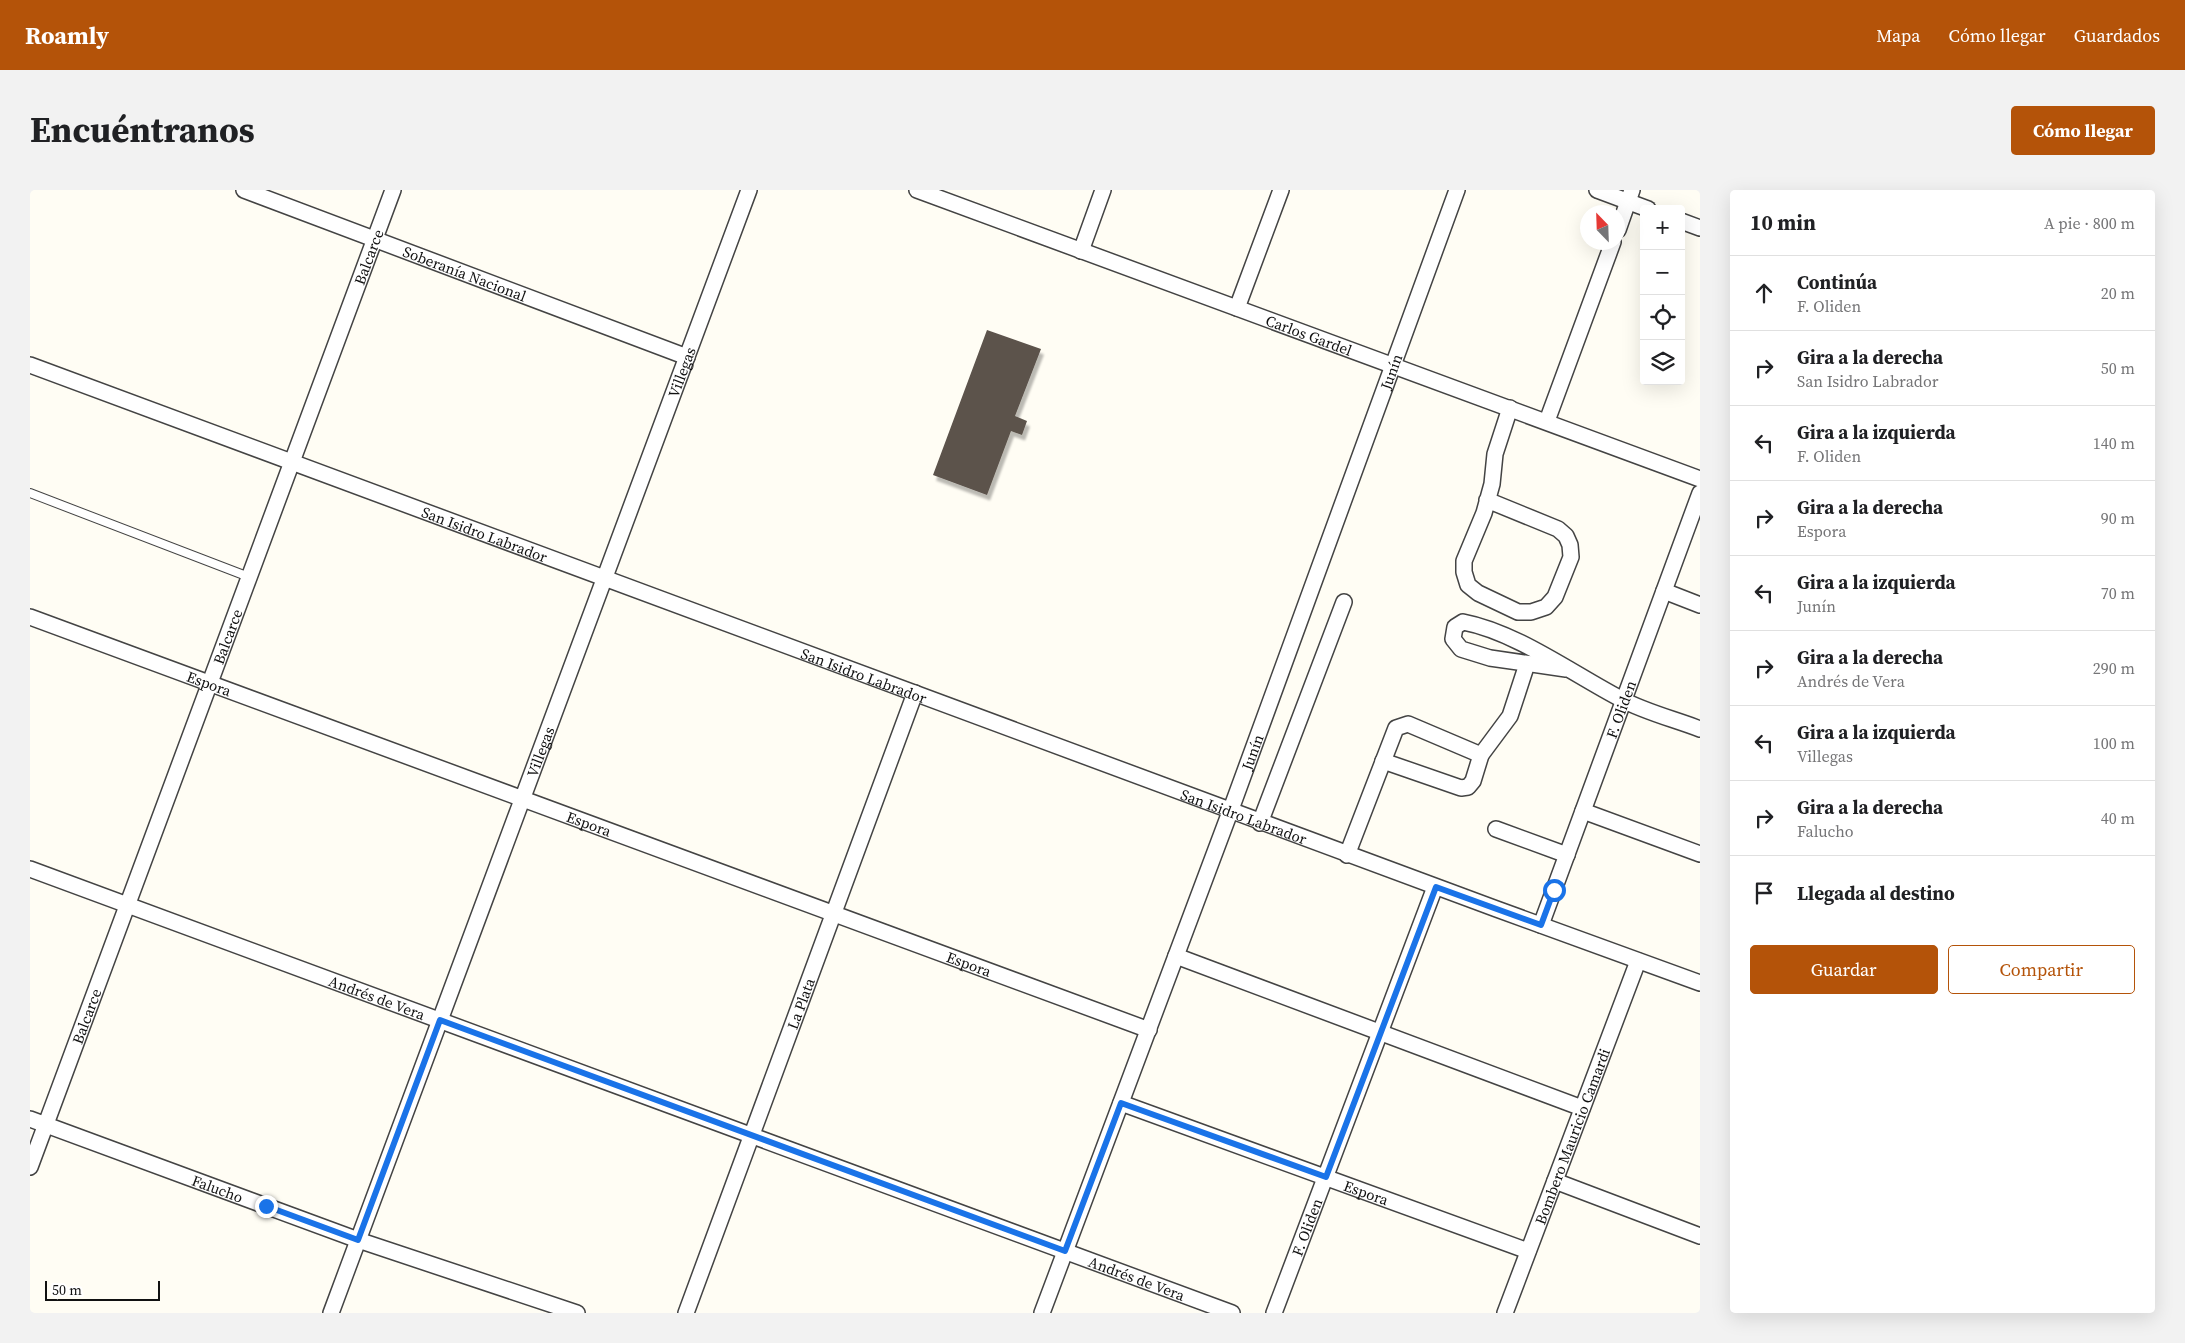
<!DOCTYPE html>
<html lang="es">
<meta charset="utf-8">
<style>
:root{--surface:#fff;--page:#f2f2f2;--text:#202124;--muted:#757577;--line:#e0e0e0;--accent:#b45309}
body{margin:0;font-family:"Source Serif 4",serif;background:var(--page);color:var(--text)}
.controls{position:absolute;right:15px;top:15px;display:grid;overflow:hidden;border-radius:5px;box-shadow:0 5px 20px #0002}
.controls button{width:45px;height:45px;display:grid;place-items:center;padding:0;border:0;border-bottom:1px solid var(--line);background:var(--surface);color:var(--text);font:25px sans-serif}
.compass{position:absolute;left:1550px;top:15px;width:45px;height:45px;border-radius:50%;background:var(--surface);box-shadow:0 5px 20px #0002;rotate:337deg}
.scale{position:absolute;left:15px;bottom:12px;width:115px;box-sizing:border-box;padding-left:5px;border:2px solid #111;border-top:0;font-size:14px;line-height:18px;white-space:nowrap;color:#111;-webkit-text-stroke:4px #fff;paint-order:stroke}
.stop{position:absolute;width:15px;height:15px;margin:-11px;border:4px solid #1a73e8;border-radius:50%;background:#fff}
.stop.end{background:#1a73e8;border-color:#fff;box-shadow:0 1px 5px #0008}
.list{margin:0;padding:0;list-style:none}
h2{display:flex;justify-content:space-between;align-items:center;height:65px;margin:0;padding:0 20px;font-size:21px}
h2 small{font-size:16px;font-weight:400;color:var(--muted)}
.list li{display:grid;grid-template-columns:32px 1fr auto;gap:15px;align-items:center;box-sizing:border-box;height:75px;padding:0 20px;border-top:1px solid var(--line)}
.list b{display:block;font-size:19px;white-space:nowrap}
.list p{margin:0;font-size:16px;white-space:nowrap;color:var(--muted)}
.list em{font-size:16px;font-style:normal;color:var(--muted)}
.actions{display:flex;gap:10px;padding:15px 20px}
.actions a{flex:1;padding:11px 0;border:1px solid var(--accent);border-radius:5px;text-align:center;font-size:18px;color:var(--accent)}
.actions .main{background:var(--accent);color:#fff}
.icon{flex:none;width:28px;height:28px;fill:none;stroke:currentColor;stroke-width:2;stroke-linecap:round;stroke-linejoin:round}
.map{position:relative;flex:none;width:1670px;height:1123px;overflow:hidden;border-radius:5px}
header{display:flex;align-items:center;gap:30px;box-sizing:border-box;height:70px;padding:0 25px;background:var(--accent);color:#fff}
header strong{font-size:24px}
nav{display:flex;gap:28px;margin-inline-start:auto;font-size:18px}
.intro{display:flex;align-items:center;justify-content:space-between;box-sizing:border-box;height:120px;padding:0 30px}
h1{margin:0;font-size:35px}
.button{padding:12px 22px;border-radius:5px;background:var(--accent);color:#fff;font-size:18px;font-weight:700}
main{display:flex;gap:30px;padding:0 30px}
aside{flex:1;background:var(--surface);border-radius:5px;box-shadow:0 5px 20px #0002}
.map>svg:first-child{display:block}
.building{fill:#5b524b;filter:url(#shadow)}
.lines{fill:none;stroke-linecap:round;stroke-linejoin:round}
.lane-casing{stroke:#444;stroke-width:10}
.street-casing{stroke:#444;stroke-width:18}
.lane{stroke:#fff;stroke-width:8}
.street{stroke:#fff;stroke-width:15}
.route{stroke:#1a73e8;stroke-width:6}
.labels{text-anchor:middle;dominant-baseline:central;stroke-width:5;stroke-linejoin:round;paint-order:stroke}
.street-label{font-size:15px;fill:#111;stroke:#fff}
</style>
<header>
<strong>Roamly</strong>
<nav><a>Mapa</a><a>Cómo llegar</a><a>Guardados</a></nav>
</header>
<div class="intro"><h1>Encuéntranos</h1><a class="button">Cómo llegar</a></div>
<main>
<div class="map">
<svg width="1670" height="1123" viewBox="0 0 1670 1123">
<defs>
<filter id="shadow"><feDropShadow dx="3" dy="5.5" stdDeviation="1" flood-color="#0004"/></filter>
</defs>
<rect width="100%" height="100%" fill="#fffdf4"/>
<polygon class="building" points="957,140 1011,159 985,226 997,231 992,245 981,241 957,305 903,285"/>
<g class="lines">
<defs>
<polyline id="lane" points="0,303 219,387"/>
<g id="street">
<path id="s1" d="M214,0L657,167"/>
<path id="s2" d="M887,0L1670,289"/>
<polyline points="1567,0 1618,19"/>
<polyline points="1651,31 1670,38"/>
<polyline points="1588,40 1602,0"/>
<polyline points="1051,61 1073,0"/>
<polyline points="1207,118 1251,0"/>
<path id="s3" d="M0,175C557,381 1112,591 1670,793"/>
<polyline points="1517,231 1583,52"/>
<polyline points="1457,310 1528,339 1536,346 1540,355 1541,367 1525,407 1516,417 1501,422 1488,422 1448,403 1438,395 1434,382 1434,371 1454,323 1462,294 1465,264 1480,218"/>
<polyline points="1634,401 1670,415"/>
<path id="s4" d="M0,427L1119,840"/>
<path d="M1536,479L1460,468L1431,459L1423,449L1425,437L1433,432C1486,442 1543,484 1591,509C1615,522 1644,529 1670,539"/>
<polyline points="1353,571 1431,598 1438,597 1443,591 1451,565 1480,526 1497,474"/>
<polyline points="1553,621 1670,664"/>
<polyline points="1230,633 1314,412"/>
<polyline points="1466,639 1537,665"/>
<polyline points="1317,665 1366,538 1378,534 1451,565"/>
<path id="s5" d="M0,679L1202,1123"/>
<path id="s6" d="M1511,735L1670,303"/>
<polyline points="1146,766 1552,918"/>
<path id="s7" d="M1091,913L1498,1061"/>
<path id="s8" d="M0,929L328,1050L547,1123"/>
<path id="s9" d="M0,977L363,0"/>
<polyline points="1525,991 1670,1046"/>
<path id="s10" d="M301,1123L719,0"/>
<path id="s11" d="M656,1123L885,503"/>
<path id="s12" d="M1012,1123L1200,622L1427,0"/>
<path id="s13" d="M1244,1123L1405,697"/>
<path id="s14" d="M1475,1123L1608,771"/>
</g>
</defs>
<use href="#lane" class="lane-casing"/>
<use href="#street" class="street-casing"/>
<use href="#lane" class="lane"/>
<use href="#street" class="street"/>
</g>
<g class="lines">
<polyline class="route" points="236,1016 328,1050 410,830 1035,1061 1091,913 1296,987 1406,697 1511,735 1524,700"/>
</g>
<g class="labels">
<g class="street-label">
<text stroke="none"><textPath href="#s9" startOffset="971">Balcarce</textPath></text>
<text stroke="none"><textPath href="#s1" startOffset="236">Soberanía Nacional</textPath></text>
<text stroke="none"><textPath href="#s2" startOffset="418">Carlos Gardel</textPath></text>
<text stroke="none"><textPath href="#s10" startOffset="1004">Villegas</textPath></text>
<text stroke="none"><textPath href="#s12" startOffset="1004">Junín</textPath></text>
<text stroke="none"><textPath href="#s3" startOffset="485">San Isidro Labrador</textPath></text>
<text stroke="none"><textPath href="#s9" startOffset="566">Balcarce</textPath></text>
<text stroke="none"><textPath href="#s3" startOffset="890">San Isidro Labrador</textPath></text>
<text stroke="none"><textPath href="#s4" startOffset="191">Espora</textPath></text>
<text stroke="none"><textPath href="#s6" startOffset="230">F. Oliden</textPath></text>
<text stroke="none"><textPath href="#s10" startOffset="599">Villegas</textPath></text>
<text stroke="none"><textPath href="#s12" startOffset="599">Junín</textPath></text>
<text stroke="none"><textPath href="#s3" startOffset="1295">San Isidro Labrador</textPath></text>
<text stroke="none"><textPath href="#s4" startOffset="596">Espora</textPath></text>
<text stroke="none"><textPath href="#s4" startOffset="1001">Espora</textPath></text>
<text stroke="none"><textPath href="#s5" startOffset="370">Andrés de Vera</textPath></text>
<text stroke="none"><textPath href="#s11" startOffset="330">La Plata</textPath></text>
<text stroke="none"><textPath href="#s9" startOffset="161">Balcarce</textPath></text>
<text stroke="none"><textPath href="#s14" startOffset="189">Bombero Mauricio Camardi</textPath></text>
<text stroke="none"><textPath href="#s8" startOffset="200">Falucho</textPath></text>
<text stroke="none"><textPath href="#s7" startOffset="261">Espora</textPath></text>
<text stroke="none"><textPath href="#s13" startOffset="92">F. Oliden</textPath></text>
<text stroke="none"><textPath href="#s5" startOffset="1180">Andrés de Vera</textPath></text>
</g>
</g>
</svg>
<div class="controls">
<button>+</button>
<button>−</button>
<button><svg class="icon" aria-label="locate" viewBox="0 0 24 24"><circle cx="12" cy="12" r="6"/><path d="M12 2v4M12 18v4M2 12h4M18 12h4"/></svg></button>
<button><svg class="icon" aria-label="layers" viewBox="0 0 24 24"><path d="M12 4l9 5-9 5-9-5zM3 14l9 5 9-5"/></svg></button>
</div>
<svg class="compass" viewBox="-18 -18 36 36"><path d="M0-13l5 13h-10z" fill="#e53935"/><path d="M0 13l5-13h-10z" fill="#757577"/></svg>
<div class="scale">50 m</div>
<div class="stop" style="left:1524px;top:700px"></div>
<div class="stop end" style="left:236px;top:1016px"></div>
</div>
<aside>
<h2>10 min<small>A pie · 800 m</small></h2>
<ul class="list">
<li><svg class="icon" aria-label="ahead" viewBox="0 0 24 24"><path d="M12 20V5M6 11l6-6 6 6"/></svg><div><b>Continúa</b><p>F. Oliden</p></div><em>20 m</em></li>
<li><svg class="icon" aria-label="right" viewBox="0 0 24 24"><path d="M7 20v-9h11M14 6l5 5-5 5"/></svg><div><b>Gira a la derecha</b><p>San Isidro Labrador</p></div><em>50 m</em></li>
<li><svg class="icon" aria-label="left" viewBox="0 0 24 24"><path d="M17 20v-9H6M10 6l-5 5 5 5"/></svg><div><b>Gira a la izquierda</b><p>F. Oliden</p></div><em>140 m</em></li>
<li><svg class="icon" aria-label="right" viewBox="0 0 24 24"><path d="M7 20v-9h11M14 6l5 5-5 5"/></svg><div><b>Gira a la derecha</b><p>Espora</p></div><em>90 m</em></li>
<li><svg class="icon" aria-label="left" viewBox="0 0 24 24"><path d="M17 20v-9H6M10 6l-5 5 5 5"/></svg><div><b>Gira a la izquierda</b><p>Junín</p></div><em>70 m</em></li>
<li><svg class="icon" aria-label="right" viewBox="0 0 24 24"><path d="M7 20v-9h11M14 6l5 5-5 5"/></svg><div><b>Gira a la derecha</b><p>Andrés de Vera</p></div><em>290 m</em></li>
<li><svg class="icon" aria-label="left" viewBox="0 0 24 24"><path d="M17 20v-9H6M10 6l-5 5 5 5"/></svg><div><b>Gira a la izquierda</b><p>Villegas</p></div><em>100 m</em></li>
<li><svg class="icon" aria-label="right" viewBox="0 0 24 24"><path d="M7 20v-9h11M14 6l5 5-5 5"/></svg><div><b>Gira a la derecha</b><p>Falucho</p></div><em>40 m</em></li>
<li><svg class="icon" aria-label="arrive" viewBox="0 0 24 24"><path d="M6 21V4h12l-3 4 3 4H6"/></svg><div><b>Llegada al destino</b></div></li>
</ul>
<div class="actions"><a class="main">Guardar</a><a>Compartir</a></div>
</aside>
</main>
